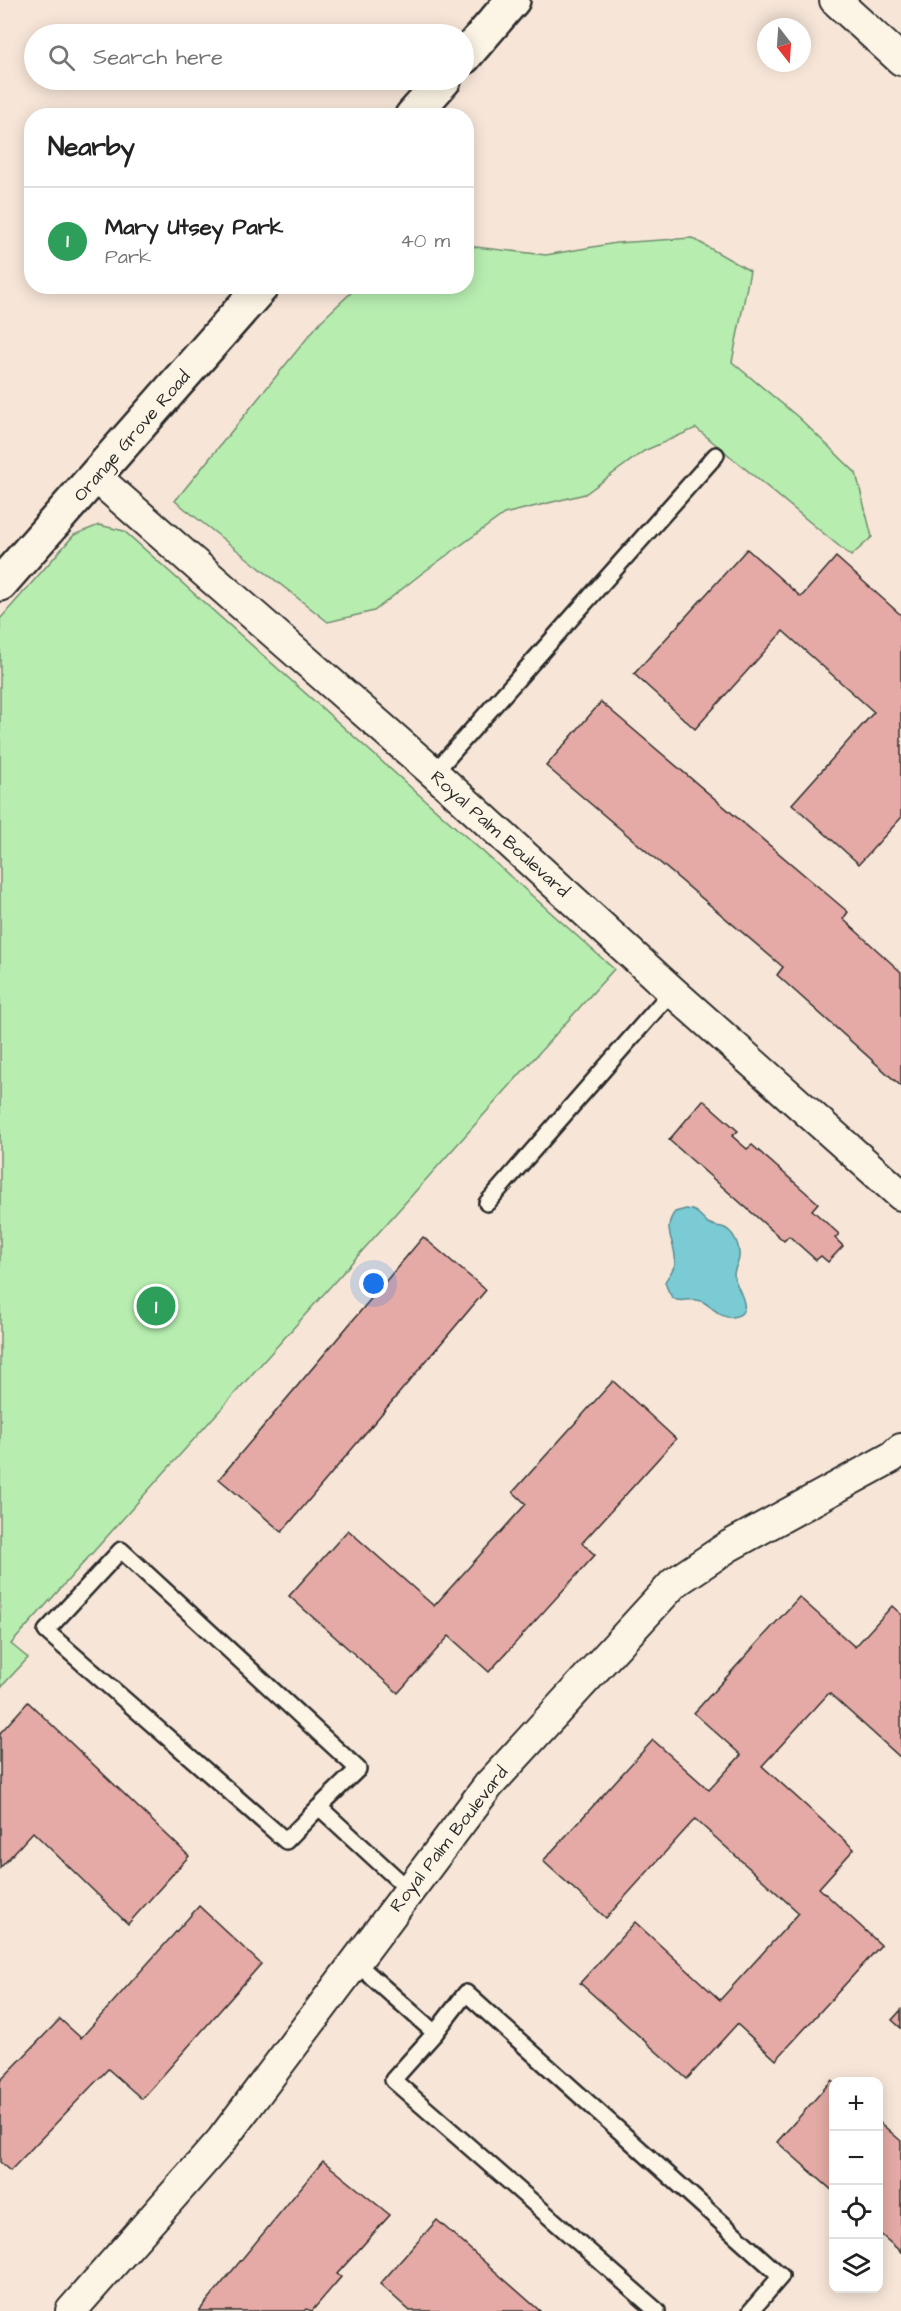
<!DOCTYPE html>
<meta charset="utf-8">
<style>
:root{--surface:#fff;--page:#f6f6f6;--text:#222;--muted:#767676;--line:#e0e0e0;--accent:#2b2b2b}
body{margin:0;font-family:"Architects Daughter",sans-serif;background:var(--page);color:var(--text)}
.controls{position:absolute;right:18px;bottom:18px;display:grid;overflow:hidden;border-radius:12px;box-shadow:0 3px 15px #0003}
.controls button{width:54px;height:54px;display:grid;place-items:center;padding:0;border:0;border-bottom:2px solid var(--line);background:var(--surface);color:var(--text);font:30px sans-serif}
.compass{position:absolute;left:757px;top:18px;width:54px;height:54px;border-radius:50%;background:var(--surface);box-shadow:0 3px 15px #0003;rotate:163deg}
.you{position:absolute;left:374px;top:1284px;width:21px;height:21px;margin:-15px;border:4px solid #fff;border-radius:50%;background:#1a73e8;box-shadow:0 0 0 9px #1a73e833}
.badge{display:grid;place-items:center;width:39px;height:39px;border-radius:50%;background:var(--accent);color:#fff;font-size:20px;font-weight:700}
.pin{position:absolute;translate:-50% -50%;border:3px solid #fff;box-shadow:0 2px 6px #0006}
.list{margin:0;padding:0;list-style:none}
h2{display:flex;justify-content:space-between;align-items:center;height:78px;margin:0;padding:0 24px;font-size:26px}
h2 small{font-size:20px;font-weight:400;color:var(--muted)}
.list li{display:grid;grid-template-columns:39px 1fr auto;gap:18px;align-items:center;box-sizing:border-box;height:108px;padding:0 24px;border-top:2px solid var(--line)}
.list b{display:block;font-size:22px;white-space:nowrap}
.list p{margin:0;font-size:20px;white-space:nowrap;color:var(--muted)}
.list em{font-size:20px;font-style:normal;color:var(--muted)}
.icon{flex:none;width:33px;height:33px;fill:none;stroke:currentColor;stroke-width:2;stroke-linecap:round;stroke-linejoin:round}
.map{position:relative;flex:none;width:901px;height:2311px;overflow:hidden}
.search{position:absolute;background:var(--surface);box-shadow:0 3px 15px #0003;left:24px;top:24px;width:450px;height:66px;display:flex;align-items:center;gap:15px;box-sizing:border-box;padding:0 21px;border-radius:33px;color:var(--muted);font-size:22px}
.panel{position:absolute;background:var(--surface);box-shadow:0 3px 15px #0003;left:24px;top:108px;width:450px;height:186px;border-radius:24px}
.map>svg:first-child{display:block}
.green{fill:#b7eeb0;stroke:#718c6e;stroke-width:1.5}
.water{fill:#7acbd4;stroke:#5a8b90;stroke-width:1.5}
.building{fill:#e5aaa5;stroke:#2b2b2b;stroke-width:1.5}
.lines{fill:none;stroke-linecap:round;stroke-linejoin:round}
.service-casing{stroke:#2b2b2b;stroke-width:20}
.minor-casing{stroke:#2b2b2b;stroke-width:34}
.tertiary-casing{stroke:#2b2b2b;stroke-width:38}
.service{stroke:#fcf5e5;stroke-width:15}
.minor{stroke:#fcf5e5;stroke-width:30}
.tertiary{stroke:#fcf5e5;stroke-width:33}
.labels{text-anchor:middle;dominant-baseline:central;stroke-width:4.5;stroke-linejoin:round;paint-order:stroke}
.street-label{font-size:18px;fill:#2b2b2b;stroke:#fcf5e5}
</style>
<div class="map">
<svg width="901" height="2311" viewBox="0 0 901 2311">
<rect width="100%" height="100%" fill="#f7e6d8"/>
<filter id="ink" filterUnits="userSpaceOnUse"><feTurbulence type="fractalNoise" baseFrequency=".0167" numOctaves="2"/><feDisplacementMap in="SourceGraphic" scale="12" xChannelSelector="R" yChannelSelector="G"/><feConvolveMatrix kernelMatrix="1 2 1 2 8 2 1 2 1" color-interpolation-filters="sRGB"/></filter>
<g filter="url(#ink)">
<g class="green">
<polygon points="692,238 750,271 732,362 798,417 856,473 872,537 851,556 696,428 644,451 585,494 504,514 421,574 374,611 328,622 175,501 321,321 357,287 466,286 467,246 546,255 616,243"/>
<polygon points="99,525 124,531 614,969 11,1644 28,1658 0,1688 0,619 74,535"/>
</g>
<path class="water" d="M686,1209C697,1209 700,1216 708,1223C713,1226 717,1226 722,1227C733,1230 740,1245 739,1257C739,1263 734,1268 734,1274C734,1287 758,1312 733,1317C722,1320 711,1305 701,1301C683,1295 674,1312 665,1282C668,1276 673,1271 675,1264C678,1244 660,1230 675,1212Z"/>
<g class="building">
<polygon points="747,549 801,597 836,557 901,615 901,818 859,864 792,804 874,712 783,631 695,729 634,674"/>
<polygon points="601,702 848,912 843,919 901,972 901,1086 777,975 783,967 546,766"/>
<polygon points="703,1100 738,1131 732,1136 747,1149 752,1145 818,1203 812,1210 839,1234 835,1238 843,1246 828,1262 821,1256 816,1260 789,1236 784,1241 669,1140"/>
<polygon points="423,1237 486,1290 282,1532 219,1479"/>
<polygon points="613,1381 676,1439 582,1543 595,1555 489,1672 449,1636 398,1693 289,1596 348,1530 434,1606 526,1504 513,1492"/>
<polygon points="799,1597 855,1647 892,1606 901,1614 901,1758 829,1693 762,1766 854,1849 819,1888 881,1945 776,2060 737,2024 687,2079 580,1983 635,1922 720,2000 799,1913 695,1819 606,1918 543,1861 653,1740 709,1790 741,1755 694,1713"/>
<polygon points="28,1702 189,1856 128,1924 33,1832 0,1868 0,1733"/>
<polygon points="199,1906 261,1964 142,2099 108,2069 10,2171 0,2162 0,2081 60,2019 81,2038"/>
<polygon points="901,2010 901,2028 892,2020"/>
<polygon points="832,2080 834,2082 834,2192 777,2142"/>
<polygon points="878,2121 901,2141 901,2252 878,2232"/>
<polygon points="323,2161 390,2215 337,2274 341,2277 312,2311 306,2309 304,2311 199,2311"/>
<polygon points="437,2220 540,2311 410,2311 380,2284"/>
</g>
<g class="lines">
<defs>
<g id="service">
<polyline points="434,773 716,455"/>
<polyline points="487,1203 672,991"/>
<polyline points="319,1807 358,1769 121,1550 46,1631 286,1841 319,1807 409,1890"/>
<polyline points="355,1962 435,2033 393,2080 657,2311"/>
<polyline points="435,2033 466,1993 781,2276 751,2311"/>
</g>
<g id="minor">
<polyline points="835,0 901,60"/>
<polyline points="96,477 434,773 672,991 901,1195"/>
<polyline points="71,2311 221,2141 488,1786 674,1583 729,1546 892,1457 901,1449"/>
</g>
<g id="tertiary">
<polyline points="464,57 513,0"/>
<polyline points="412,116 444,80"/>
<polyline points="0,584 262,286"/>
</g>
</defs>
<use href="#service" class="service-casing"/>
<use href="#minor" class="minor-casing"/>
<use href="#tertiary" class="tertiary-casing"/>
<use href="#service" class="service"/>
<use href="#minor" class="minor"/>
<use href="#tertiary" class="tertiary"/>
</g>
</g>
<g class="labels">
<g class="street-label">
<text transform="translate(132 436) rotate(-49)">Orange Grove Road</text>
<text transform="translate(500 834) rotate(42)">Royal Palm Boulevard</text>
<text transform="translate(449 1839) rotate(-52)">Royal Palm Boulevard</text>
</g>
</g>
</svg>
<div class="controls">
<button>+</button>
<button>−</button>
<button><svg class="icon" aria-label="locate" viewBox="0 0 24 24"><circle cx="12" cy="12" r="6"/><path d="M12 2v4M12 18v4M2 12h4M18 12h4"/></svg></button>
<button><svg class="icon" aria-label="layers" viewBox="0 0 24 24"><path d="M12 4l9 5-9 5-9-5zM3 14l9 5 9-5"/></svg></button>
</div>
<svg class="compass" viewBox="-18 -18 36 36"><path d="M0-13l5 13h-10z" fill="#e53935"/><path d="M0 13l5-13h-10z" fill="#767676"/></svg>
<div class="you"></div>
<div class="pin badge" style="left:156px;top:1306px;background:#2e9e5b">1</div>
<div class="search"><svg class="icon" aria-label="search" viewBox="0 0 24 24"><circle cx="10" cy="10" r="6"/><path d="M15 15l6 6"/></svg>Search here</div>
<section class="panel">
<h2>Nearby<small></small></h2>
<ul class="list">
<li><span class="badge" style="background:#2e9e5b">1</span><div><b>Mary Utsey Park</b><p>Park</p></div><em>40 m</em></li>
</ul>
</section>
</div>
